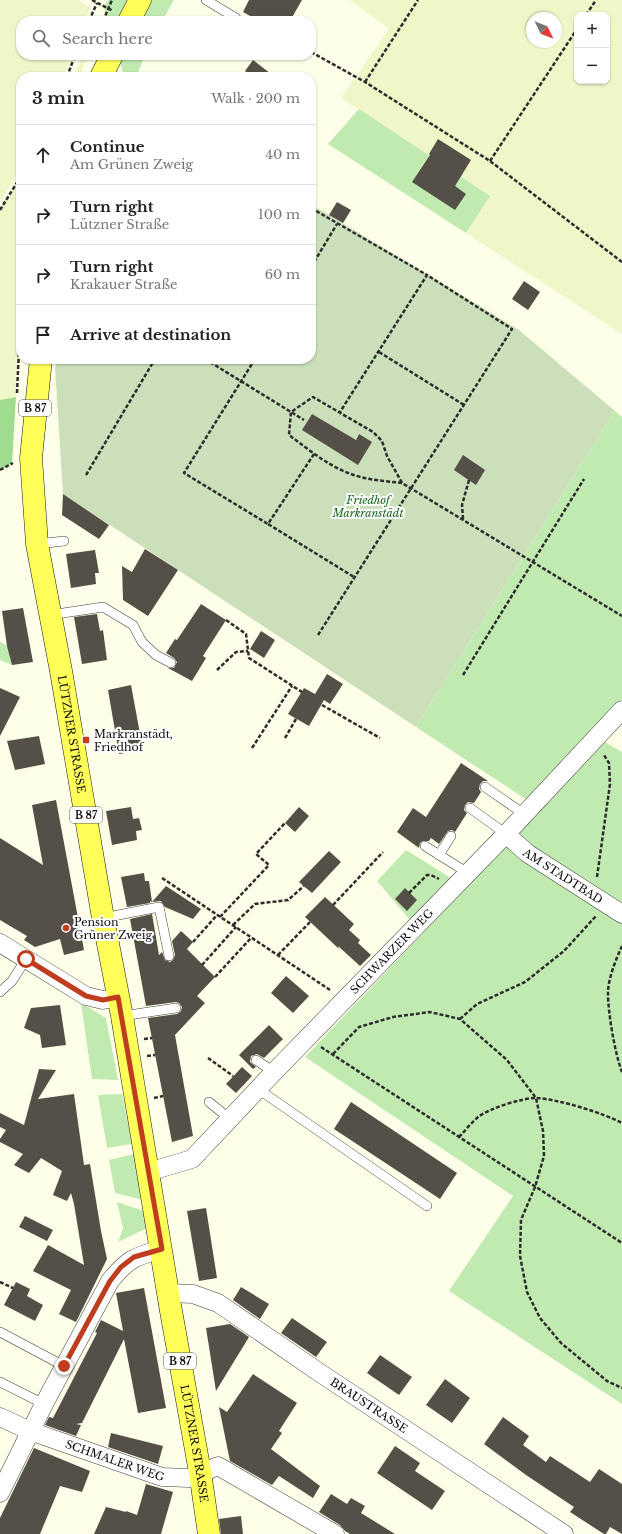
<!DOCTYPE html>
<meta charset="utf-8">
<style>
:root{--surface:#fff;--page:#f6f6f6;--text:#222;--muted:#767676;--line:#e0e0e0}
body{margin:0;font-family:"Libre Baskerville",serif;background:var(--page);color:var(--text)}
.controls{position:absolute;right:12px;top:12px;display:grid;overflow:hidden;border-radius:8px;box-shadow:0 1px 3px #0004}
.controls button{width:36px;height:36px;display:grid;place-items:center;padding:0;border:0;border-bottom:1px solid var(--line);background:var(--surface);color:var(--text);font:20px sans-serif}
.compass{position:absolute;left:526px;top:12px;width:36px;height:36px;border-radius:50%;background:var(--surface);box-shadow:0 1px 3px #0004;rotate:133deg}
.stop{position:absolute;width:12px;height:12px;margin:-9px;border:3px solid #bf3d1e;border-radius:50%;background:#fff}
.stop.end{background:#bf3d1e;border-color:#fff;box-shadow:0 1px 4px #0008}
.list{margin:0;padding:0;list-style:none}
h2{display:flex;justify-content:space-between;align-items:center;height:52px;margin:0;padding:0 16px;font-size:17px}
h2 small{font-size:13px;font-weight:400;color:var(--muted)}
.list li{display:grid;grid-template-columns:26px 1fr auto;gap:12px;align-items:center;box-sizing:border-box;height:60px;padding:0 16px;border-top:1px solid var(--line)}
.list b{display:block;font-size:15px;white-space:nowrap}
.list p{margin:0;font-size:13px;white-space:nowrap;color:var(--muted)}
.list em{font-size:13px;font-style:normal;color:var(--muted)}
.icon{flex:none;width:22px;height:22px;fill:none;stroke:currentColor;stroke-width:2;stroke-linecap:round;stroke-linejoin:round}
.map{position:relative;flex:none;width:622px;height:1534px;overflow:hidden}
.search{position:absolute;background:var(--surface);box-shadow:0 1px 3px #0004;left:16px;top:16px;width:300px;height:44px;display:flex;align-items:center;gap:10px;box-sizing:border-box;padding:0 14px;border-radius:16px;color:var(--muted);font-size:15px}
.panel{position:absolute;background:var(--surface);box-shadow:0 1px 3px #0004;left:16px;top:72px;width:300px;height:292px;border-radius:16px}
.map>svg:first-child{display:block}
.farmland{fill:#eff6c8;fill-rule:evenodd}
.green{fill:#c1eab1}
.forest{fill:#a0dc90}
.cemetery{fill:#cbe0ba}
.building{fill:#544f47}
.lines{fill:none;stroke-linecap:round;stroke-linejoin:round}
.lane-casing{stroke:#3e3e3e;stroke-width:10}
.street-casing{stroke:#3e3e3e;stroke-width:19}
.primary-casing{stroke:#1c1c1c;stroke-width:23}
.path{stroke:#2d2d2d;stroke-width:2.5;stroke-dasharray:4 2;stroke-linecap:butt}
.lane{stroke:#fff;stroke-width:9}
.street{stroke:#fff;stroke-width:18}
.primary{stroke:#fffe59;stroke-width:22}
.route{stroke:#bf3d1e;stroke-width:5}
.poi-dot{fill:#bf3d1e;stroke:#fff;stroke-width:1.5}
.labels{text-anchor:middle;dominant-baseline:central;stroke-width:4;stroke-linejoin:round;paint-order:stroke}
.shield{fill:#fff;stroke:#545454;stroke-width:1}
.shield-label{font-size:10px;font-weight:bold;fill:#0b0b0b}
.park-label{font-size:11px;font-style:italic;fill:#19641c;stroke:#fff}
.street-label{font-size:11px;fill:#0b0b0b;stroke:#fff}
.poi-label{font-size:11px;fill:#0b0b0b;stroke:#fff;text-anchor:start}
</style>
<div class="map">
<svg width="622" height="1534" viewBox="0 0 622 1534">
<rect width="100%" height="100%" fill="#feffe8"/>
<g class="farmland">
<polygon points="0,0 79,0 90,8 85,21 21,21 21,55 72,55 64,77 21,77 21,168 0,202"/>
<path d="M350,0H622V334L466,233L490,196L341,98L389,29ZM577,15H607V81H577ZM532,18H556V42H532Z"/>
<polygon points="83,55 87,55 80,77 73,77"/>
<polygon points="21,176 21,338 19,349 16,397 0,400 0,210"/>
</g>
<g class="green">
<polygon points="108,0 174,0 162,21 108,21 104,7"/>
<polygon points="118,55 145,55 136,77 124,77"/>
<polygon points="359,109 490,196 466,233 328,144"/>
<polygon points="615,411 622,417 622,699 527,800 416,727"/>
<polygon points="0,642 8,646 12,665 0,660"/>
<polygon points="605,742 622,752 622,1404 449,1291 513,1196 305,1057"/>
<polygon points="406,850 451,878 410,920 377,881"/>
<polygon points="81,1003 106,1018 118,1080 92,1079"/>
<polygon points="122,1094 132,1144 107,1148 98,1095"/>
<polygon points="134,1154 143,1200 115,1193 109,1160"/>
<polygon points="117,1202 144,1211 147,1228 118,1242 123,1228"/>
</g>
<polygon class="forest" points="16,397 12,463 0,470 0,400"/>
<polygon class="cemetery" points="311,204 519,330 615,411 416,727 63,494 55,368 58,359 311,359"/>
<g class="building">
<polygon points="249,0 302,0 290,21 259,21 243,12"/>
<polygon points="253,60 275,77 253,77 245,71"/>
<polygon points="438,139 471,160 455,186 466,194 455,210 412,182 430,155 429,154"/>
<polygon points="337,202 351,210 343,223 329,215"/>
<polygon points="524,281 540,292 528,310 512,299"/>
<polygon points="312,414 356,440 359,434 372,442 358,465 302,430"/>
<polygon points="463,455 485,470 476,485 454,470"/>
<polygon points="63,494 109,525 99,539 62,515"/>
<polygon points="145,549 178,570 148,616 123,600 122,566 132,572"/>
<polygon points="95,550 99,573 95,573 96,584 71,588 66,554"/>
<polygon points="201,604 226,620 203,656 206,658 192,681 168,668 174,668 177,662 174,658 166,653 175,639 177,640"/>
<polygon points="23,608 33,662 12,665 7,646 2,611"/>
<polygon points="97,614 100,631 103,630 107,660 82,664 74,617"/>
<polygon points="261,631 275,640 264,658 250,649"/>
<polygon points="327,674 343,684 330,704 324,700 309,726 288,714 304,688 315,694"/>
<polygon points="131,685 143,750 119,754 108,690"/>
<polygon points="0,688 20,697 0,736"/>
<polygon points="39,736 45,764 15,770 7,741"/>
<polygon points="461,763 488,781 483,781 480,784 479,789 481,792 474,803 468,802 465,805 464,810 467,813 455,832 452,830 448,831 439,844 431,838 429,841 423,841 420,843 419,848 397,832 413,808 426,817"/>
<polygon points="56,800 84,950 64,955 60,939 35,947 24,940 27,936 0,920 0,838 43,865 32,805"/>
<polygon points="131,807 133,819 139,818 142,830 136,831 137,840 112,845 106,811"/>
<polygon points="299,807 309,816 295,832 285,823"/>
<polygon points="329,851 341,862 312,893 299,882"/>
<polygon points="144,873 145,881 149,881 152,902 150,901 150,903 127,907 121,877"/>
<polygon points="166,886 201,909 193,919 165,907 161,901 152,902"/>
<polygon points="405,888 417,900 407,911 395,899"/>
<polygon points="325,897 354,924 349,930 360,940 358,943 371,955 360,966 338,946 339,949 305,917"/>
<polygon points="152,914 159,955 162,952 165,960 170,962 173,960 175,955 172,941 181,931 193,942 187,949 215,977 197,996 205,1003 175,1035 193,1136 172,1142 148,1018 177,1014 181,1011 182,1007 179,1003 176,1002 146,1006 130,919"/>
<polygon points="286,976 309,996 293,1013 271,993"/>
<polygon points="60,1005 66,1045 42,1048 40,1035 24,1028 31,1008"/>
<polygon points="269,1025 283,1039 264,1058 257,1054 251,1056 250,1062 256,1067 253,1069 239,1055"/>
<polygon points="242,1067 252,1076 236,1093 226,1084"/>
<polygon points="39,1069 56,1070 38,1099 74,1094 84,1165 90,1164 101,1231 107,1259 76,1322 59,1314 71,1290 33,1271 48,1245 84,1265 74,1204 71,1193 67,1201 53,1195 62,1171 41,1158 29,1173 14,1165 23,1154 0,1142 0,1139 6,1130 0,1127 0,1113 24,1125"/>
<polygon points="351,1102 457,1173 440,1199 334,1129"/>
<polygon points="206,1208 217,1278 199,1281 187,1211"/>
<polygon points="25,1216 53,1230 47,1241 19,1227"/>
<polygon points="16,1282 30,1289 27,1296 43,1305 35,1321 4,1305"/>
<polygon points="241,1287 269,1304 260,1319 233,1300"/>
<polygon points="144,1288 166,1408 138,1413 124,1339 82,1423 76,1424 81,1425 76,1436 45,1425 49,1417 53,1418 97,1333 95,1332 101,1320 123,1331 116,1293"/>
<polygon points="292,1318 327,1342 316,1357 281,1333"/>
<polygon points="230,1324 249,1337 216,1391 206,1328"/>
<polygon points="380,1355 412,1377 399,1395 367,1373"/>
<polygon points="253,1374 297,1403 279,1431 282,1433 271,1449 320,1486 313,1498 279,1476 272,1485 230,1461 219,1407 227,1412"/>
<polygon points="445,1379 470,1398 452,1423 426,1405"/>
<polygon points="503,1417 529,1436 523,1445 546,1462 550,1456 590,1482 599,1469 622,1484 622,1534 610,1527 606,1534 604,1534 570,1512 574,1507 526,1475 484,1444"/>
<polygon points="111,1433 163,1446 158,1464 108,1447"/>
<polygon points="395,1446 420,1463 415,1471 445,1491 432,1510 377,1473"/>
<polygon points="34,1448 90,1471 82,1492 60,1486 40,1534 0,1534 0,1518"/>
<polygon points="146,1484 173,1492 161,1534 94,1534 106,1507 126,1512 126,1511 137,1515"/>
<polygon points="331,1494 347,1504 351,1498 365,1506 361,1513 395,1534 350,1534 345,1531 340,1525 319,1512"/>
<polygon points="241,1516 243,1534 221,1534 219,1519"/>
</g>
<g class="lines">
<defs>
<g id="lane">
<polyline points="206,0 236,18"/>
<polyline points="37,544 64,541"/>
<polyline points="50,615 103,607 133,625 142,642 156,655 171,663"/>
<polyline points="485,787 524,814"/>
<polyline points="470,808 506,834"/>
<polyline points="425,846 468,873"/>
<polyline points="439,855 451,836"/>
<polyline points="103,918 159,907 169,956"/>
<polyline points="0,992 12,981 26,959"/>
<polyline points="122,1016 176,1008"/>
<polyline points="256,1060 274,1072"/>
<polyline points="258,1089 427,1206"/>
<polyline points="209,1102 230,1119"/>
<polyline points="0,1332 64,1366"/>
<polyline points="0,1382 44,1404"/>
</g>
<g id="street">
<path id="s1" d="M506,834L527,853L622,914"/>
<polyline points="0,943 86,996 103,1000 119,997"/>
<path id="s2" d="M148,1172L192,1159L274,1072L506,834L622,710"/>
<path id="s3" d="M169,1293L193,1294L218,1303L323,1375L564,1534"/>
<path id="s4" d="M0,1417L30,1431L162,1477L189,1478L218,1466L335,1534"/>
<path d="M0,1493L44,1404L110,1281C128,1259 134,1257 161,1249"/>
</g>
<g id="primary">
<polyline points="129,21 140,0"/>
<polyline points="101,77 112,55"/>
<path id="s5" d="M41,359L31,458L37,544L61,671L103,918L122,1016L171,1311L200,1472L209,1534"/>
</g>
</defs>
<use href="#lane" class="lane-casing"/>
<use href="#street" class="street-casing"/>
<use href="#primary" class="primary-casing"/>
<g class="path">
<polyline points="92,0 113,11"/>
<polyline points="586,15 596,0"/>
<polyline points="89,21 97,3"/>
<polyline points="103,21 112,0"/>
<polyline points="311,52 365,82 490,161 622,262"/>
<polyline points="67,77 75,55"/>
<polyline points="365,82 418,0"/>
<polyline points="490,161 577,29"/>
<polyline points="311,208 427,275"/>
<polyline points="0,210 21,176"/>
<polyline points="311,267 337,224"/>
<polyline points="379,352 464,405"/>
<polyline points="205,359 304,420"/>
<polyline points="255,359 184,473 268,524"/>
<polyline points="17,393 19,349 21,338"/>
<polyline points="314,454 268,524 354,577"/>
<polyline points="0,470 13,463"/>
<polyline points="86,475 155,359"/>
<path d="M402,483C385,481 367,480 351,474C328,466 308,449 289,435L291,412L313,397L373,432L382,441L387,456L402,483L622,616"/>
<polyline points="463,519 462,505 469,480"/>
<polyline points="226,620 246,634 249,658 302,692"/>
<polyline points="318,635 512,329 427,275 340,412"/>
<polyline points="217,670 236,652 248,651"/>
<polyline points="463,675 584,479"/>
<polyline points="322,705 380,738"/>
<polyline points="285,738 296,719"/>
<polyline points="252,748 292,686"/>
<polyline points="597,877 610,784 609,763 604,755"/>
<polyline points="162,878 330,990"/>
<polyline points="409,893 427,875 431,875 439,879"/>
<polyline points="333,905 383,852"/>
<polyline points="220,917 269,865 256,854 285,823"/>
<polyline points="233,925 255,904 288,900 304,886"/>
<polyline points="193,942 217,915"/>
<path d="M622,946C616,959 608,979 608,993C608,1013 615,1054 622,1072"/>
<polyline points="278,955 310,922"/>
<polyline points="202,965 236,927"/>
<polyline points="215,977 251,938"/>
<polyline points="460,1019 477,1004 525,982 564,951 596,916"/>
<polyline points="144,1039 152,1038"/>
<polyline points="321,1047 622,1243"/>
<polyline points="333,1054 359,1027 393,1017 430,1012 460,1019 507,1060 536,1098 543,1131 544,1156 535,1187 521,1220 520,1256 527,1292 540,1318 561,1343 607,1381 622,1388"/>
<polyline points="147,1056 155,1055"/>
<polyline points="208,1058 233,1076"/>
<polyline points="154,1098 163,1096"/>
<path d="M459,1137C465,1131 471,1123 478,1117C490,1108 522,1098 536,1098C558,1099 603,1113 622,1123"/>
<polyline points="0,1282 13,1288"/>
</g>
<use href="#lane" class="lane"/>
<use href="#street" class="street"/>
<use href="#primary" class="primary"/>
</g>
<g class="lines">
<polyline class="route" points="26,959 86,996 103,1000 118,997 162,1249 134,1257 121,1267 110,1281 64,1366"/>
</g>
<g class="poi-dot">
<rect x="82" y="736" width="8" height="8" rx="2"/>
<circle cx="66" cy="928" r="4"/>
</g>
<g class="labels">
<g class="shield">
<rect x="19" y="400" width="32" height="16" rx="3"/>
<rect x="70" y="807" width="32" height="16" rx="3"/>
<rect x="164" y="1353" width="32" height="16" rx="3"/>
</g>
<g class="shield-label">
<text x="35" y="408">B 87</text>
<text x="86" y="815">B 87</text>
<text x="180" y="1361">B 87</text>
</g>
<g class="park-label">
<text x="368" y="500">Friedhof<tspan x="368" dy="13">Markranstädt</tspan></text>
</g>
<g class="street-label">
<text stroke="none"><textPath href="#s5" startOffset="379">LÜTZNER STRASSE</textPath></text>
<text stroke="none"><textPath href="#s1" startOffset="71">AM STADTBAD</textPath></text>
<text stroke="none"><textPath href="#s2" startOffset="334">SCHWARZER WEG</textPath></text>
<text stroke="none"><textPath href="#s3" startOffset="233">BRAUSTRASSE</textPath></text>
<text stroke="none"><textPath href="#s5" startOffset="1099">LÜTZNER STRASSE</textPath></text>
<text stroke="none"><textPath href="#s4" startOffset="123">SCHMALER WEG</textPath></text>
</g>
<g class="poi-label">
<text x="94" y="734">Markranstädt,<tspan x="94" dy="13">Friedhof</tspan></text>
<text x="74" y="922">Pension<tspan x="74" dy="13">Grüner Zweig</tspan></text>
</g>
</g>
</svg>
<div class="controls">
<button>+</button>
<button>−</button>
</div>
<svg class="compass" viewBox="-18 -18 36 36"><path d="M0-13l5 13h-10z" fill="#e53935"/><path d="M0 13l5-13h-10z" fill="#767676"/></svg>
<div class="stop" style="left:26px;top:959px"></div>
<div class="stop end" style="left:64px;top:1366px"></div>
<div class="search"><svg class="icon" aria-label="search" viewBox="0 0 24 24"><circle cx="10" cy="10" r="6"/><path d="M15 15l6 6"/></svg>Search here</div>
<section class="panel">
<h2>3 min<small>Walk · 200 m</small></h2>
<ul class="list">
<li><svg class="icon" aria-label="ahead" viewBox="0 0 24 24"><path d="M12 20V5M6 11l6-6 6 6"/></svg><div><b>Continue</b><p>Am Grünen Zweig</p></div><em>40 m</em></li>
<li><svg class="icon" aria-label="right" viewBox="0 0 24 24"><path d="M7 20v-9h11M14 6l5 5-5 5"/></svg><div><b>Turn right</b><p>Lützner Straße</p></div><em>100 m</em></li>
<li><svg class="icon" aria-label="right" viewBox="0 0 24 24"><path d="M7 20v-9h11M14 6l5 5-5 5"/></svg><div><b>Turn right</b><p>Krakauer Straße</p></div><em>60 m</em></li>
<li><svg class="icon" aria-label="arrive" viewBox="0 0 24 24"><path d="M6 21V4h12l-3 4 3 4H6"/></svg><div><b>Arrive at destination</b></div></li>
</ul>
</section>
</div>
